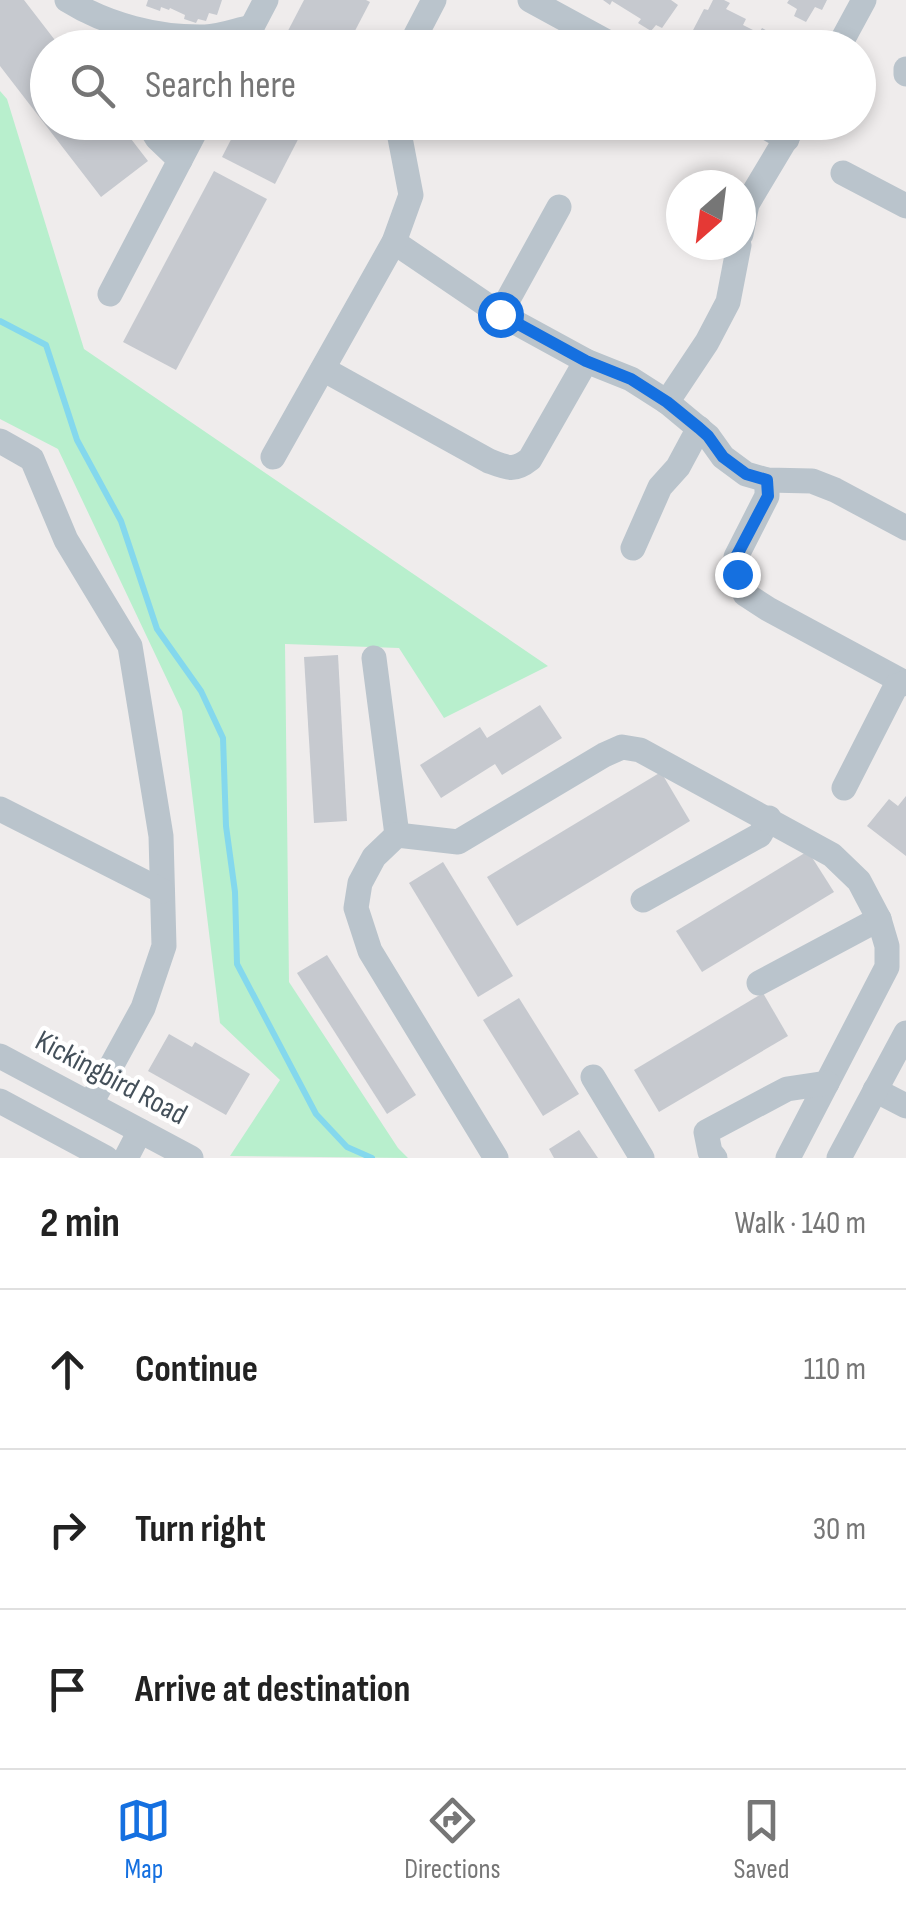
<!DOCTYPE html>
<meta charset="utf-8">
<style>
:root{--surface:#fff;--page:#f2f2f2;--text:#222;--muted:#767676;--line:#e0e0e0;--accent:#1570e0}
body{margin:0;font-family:"Sofia Sans Condensed",sans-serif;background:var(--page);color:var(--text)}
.compass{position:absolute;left:666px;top:170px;width:90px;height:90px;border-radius:50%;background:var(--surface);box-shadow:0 5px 15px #0003;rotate:208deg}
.stop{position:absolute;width:30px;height:30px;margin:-22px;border:8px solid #1570e0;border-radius:50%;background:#fff}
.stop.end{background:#1570e0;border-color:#fff;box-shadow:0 2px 10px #0008}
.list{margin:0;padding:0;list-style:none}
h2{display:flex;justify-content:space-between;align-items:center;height:130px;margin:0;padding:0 40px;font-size:42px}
h2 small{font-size:32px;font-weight:400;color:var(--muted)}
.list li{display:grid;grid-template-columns:65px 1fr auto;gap:30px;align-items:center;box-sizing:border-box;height:160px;padding:0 40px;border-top:2px solid var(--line)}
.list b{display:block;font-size:38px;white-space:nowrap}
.list em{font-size:32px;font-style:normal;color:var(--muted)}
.icon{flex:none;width:55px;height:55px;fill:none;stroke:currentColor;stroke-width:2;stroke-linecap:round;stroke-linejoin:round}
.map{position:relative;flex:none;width:906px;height:1158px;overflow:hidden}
.search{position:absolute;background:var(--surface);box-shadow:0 5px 15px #0003;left:30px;right:30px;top:30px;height:110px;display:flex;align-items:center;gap:25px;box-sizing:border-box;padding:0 35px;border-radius:55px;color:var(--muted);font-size:38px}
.sheet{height:610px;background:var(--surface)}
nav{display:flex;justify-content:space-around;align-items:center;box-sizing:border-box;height:140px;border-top:2px solid var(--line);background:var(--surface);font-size:28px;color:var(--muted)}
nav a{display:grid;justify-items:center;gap:5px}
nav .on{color:var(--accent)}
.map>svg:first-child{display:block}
.green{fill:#b8efcd}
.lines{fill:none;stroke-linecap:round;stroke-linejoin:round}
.stream{stroke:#84d8ed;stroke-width:6}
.building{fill:#c6c9cf}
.minor{stroke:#bac4cc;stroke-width:25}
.route{stroke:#1570e0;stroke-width:12}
.labels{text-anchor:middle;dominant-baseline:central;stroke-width:9;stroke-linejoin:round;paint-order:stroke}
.street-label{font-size:30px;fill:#44505a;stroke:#fff}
</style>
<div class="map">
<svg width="906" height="1158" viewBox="0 0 906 1158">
<rect width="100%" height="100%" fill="#efecec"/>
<polygon class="green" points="0,91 7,99 84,349 548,666 444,718 399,648 285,644 289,982 398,1148 408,1158 230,1156 280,1080 220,1023 182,711 58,449 0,419"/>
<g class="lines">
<polyline class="stream" points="0,321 46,345 77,440 121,521 157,629 201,691 223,738 226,826 235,892 237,964 316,1114 347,1147 372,1158"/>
</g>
<g class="building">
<polygon points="0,0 24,0 61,48 48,48 48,122 118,122 148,161 101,197 0,66"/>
<polygon points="148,0 222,0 217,15 209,13 206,21 198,19 196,23 184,19 185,15 170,8 169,10 161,7 160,11 146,6"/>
<polygon points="304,0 366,0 370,2 346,48 279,48"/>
<polygon points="603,0 671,0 678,5 662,28 656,25 651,31 638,23 641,19 612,1 610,5"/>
<polygon points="713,0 724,0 730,3 726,9 746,19 743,25 759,33 762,28 782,39 785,33 798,40 793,48 688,48 694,36 691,34 704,9 708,10"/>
<polygon points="789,0 827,0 822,10 815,7 806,22 794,16 797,9 787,3"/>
<polygon points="240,122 307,122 275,184 222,157"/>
<polygon points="214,171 267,199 176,370 123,342"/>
<polygon points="338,655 347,821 314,823 304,657"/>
<polygon points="540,705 562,738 502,775 495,764 441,798 420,765 480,727 487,738"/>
<polygon points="661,772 690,821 517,926 487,877"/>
<polygon points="906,796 906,856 867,826 889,799 898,806"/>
<polygon points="808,851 834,892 702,972 676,931"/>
<polygon points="443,862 513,976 478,997 409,883"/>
<polygon points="327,955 416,1095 387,1114 297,973"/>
<polygon points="763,993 788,1036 659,1112 634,1070"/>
<polygon points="519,998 579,1094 543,1116 483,1020"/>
<polygon points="169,1034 192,1047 195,1042 250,1074 226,1115 148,1071"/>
<polygon points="579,1130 598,1158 554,1158 549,1149"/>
</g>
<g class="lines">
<g class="minor">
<path d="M67,0C107,25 158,38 205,37C220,37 237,30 252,27"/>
<polyline points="530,0 618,48"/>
<polyline points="245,40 266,0"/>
<polyline points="409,48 434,0"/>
<polyline points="838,48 864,0"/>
<polyline points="906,69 906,74"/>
<polyline points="147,122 157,138 180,160"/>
<polyline points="757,122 787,139"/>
<polyline points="843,173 906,206"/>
<polyline points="741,234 747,204 796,122"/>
<polyline points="394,242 500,314 586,361 631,379 667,402 708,436 723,457 746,474 767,480 812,481 835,490 906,528"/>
<polyline points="110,294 200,122"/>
<polyline points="500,314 559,207"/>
<path d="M323,369L489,461C507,468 514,472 530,459L586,361"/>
<polyline points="667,402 707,342 728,302 739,245"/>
<polyline points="0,441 32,459 66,540 130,646 161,836 164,946 143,1008 91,1103"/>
<polyline points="273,457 394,242 411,195 397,122"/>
<polyline points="767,480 767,496 736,557 737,574 745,594 768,609 905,683"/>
<polyline points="633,548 660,487 678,467 699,428"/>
<polyline points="374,658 397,835"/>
<polyline points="844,788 896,686 906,683"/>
<polyline points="0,809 162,891"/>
<polyline points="643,900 760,835 769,818"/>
<polyline points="759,983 879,919"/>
<polyline points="0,1056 191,1158"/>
<polyline points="593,1077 642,1158"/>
<polyline points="875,1090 906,1106"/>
<polyline points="0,1101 106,1158"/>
<polyline points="126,1158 140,1131"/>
<polyline points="496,1158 370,951 356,908 360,883 374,857 397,835 458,842 604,755 622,747 640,750 832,855 859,881 879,919 887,946 887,967 788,1158"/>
<polyline points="715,1158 710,1152 706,1132 787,1089 827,1083"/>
<polyline points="839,1158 906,1033"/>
</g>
</g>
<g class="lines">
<polyline class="route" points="500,314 586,361 631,379 667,402 699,428 708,436 723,457 746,474 767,480 768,496 736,557 737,574"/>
</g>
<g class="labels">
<g class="street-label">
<text transform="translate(111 1078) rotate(28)">Kickingbird Road</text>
</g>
</g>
</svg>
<svg class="compass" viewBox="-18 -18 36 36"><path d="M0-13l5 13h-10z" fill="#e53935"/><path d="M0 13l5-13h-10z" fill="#767676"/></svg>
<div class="stop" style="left:500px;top:314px"></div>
<div class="stop end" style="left:737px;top:574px"></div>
<div class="search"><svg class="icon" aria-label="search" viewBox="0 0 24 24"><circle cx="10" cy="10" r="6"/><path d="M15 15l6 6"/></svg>Search here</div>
</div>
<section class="sheet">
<h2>2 min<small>Walk · 140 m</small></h2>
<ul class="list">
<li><svg class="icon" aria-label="ahead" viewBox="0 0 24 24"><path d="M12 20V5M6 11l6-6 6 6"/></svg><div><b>Continue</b></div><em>110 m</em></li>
<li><svg class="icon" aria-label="right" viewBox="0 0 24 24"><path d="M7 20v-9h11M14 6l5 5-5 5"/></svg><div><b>Turn right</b></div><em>30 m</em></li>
<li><svg class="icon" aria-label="arrive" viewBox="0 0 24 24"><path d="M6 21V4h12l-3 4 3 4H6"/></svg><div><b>Arrive at destination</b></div></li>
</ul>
</section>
<nav>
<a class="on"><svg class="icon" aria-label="map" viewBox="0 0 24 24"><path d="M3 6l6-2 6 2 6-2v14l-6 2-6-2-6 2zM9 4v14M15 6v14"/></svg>Map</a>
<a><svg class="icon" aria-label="directions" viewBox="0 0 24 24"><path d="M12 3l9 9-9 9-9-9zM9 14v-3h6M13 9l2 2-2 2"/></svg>Directions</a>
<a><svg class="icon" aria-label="saved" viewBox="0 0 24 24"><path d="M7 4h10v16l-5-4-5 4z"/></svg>Saved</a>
</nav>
